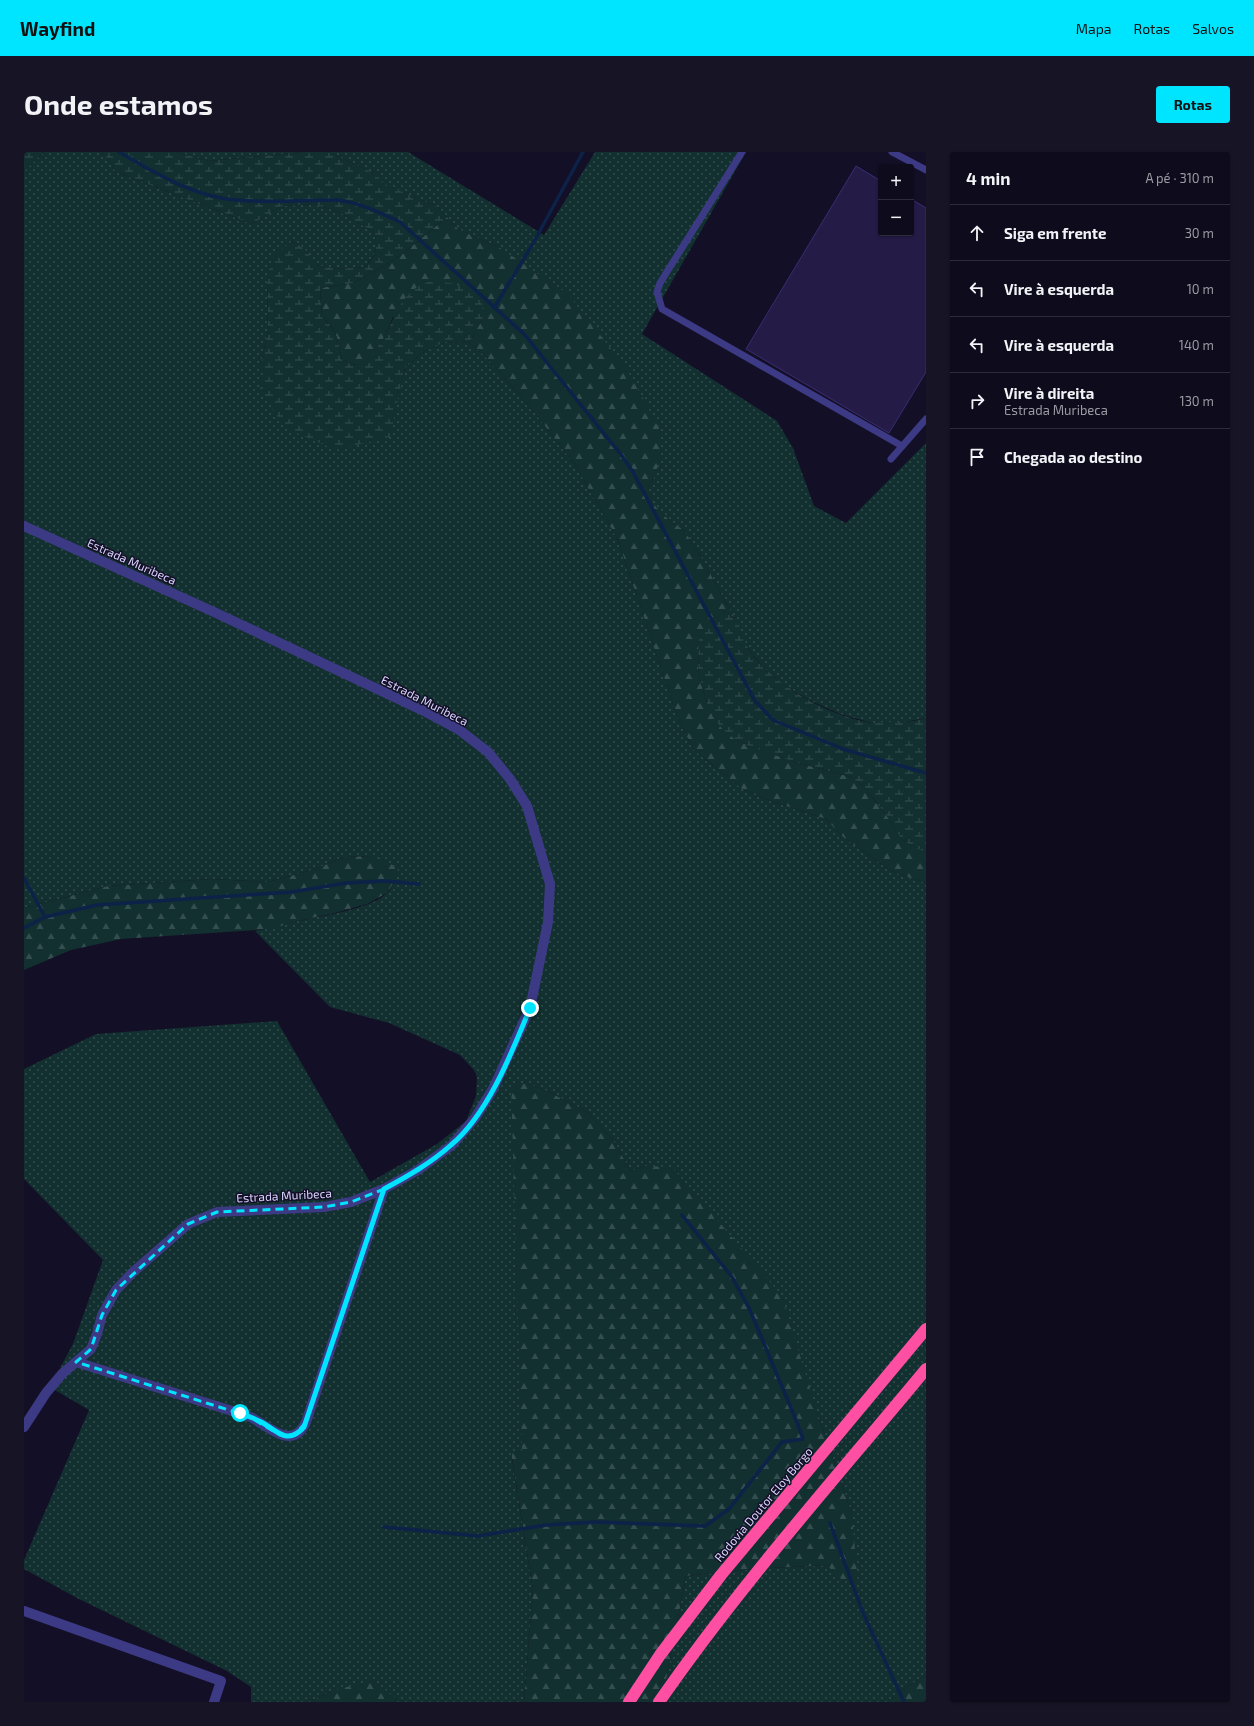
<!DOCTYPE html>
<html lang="pt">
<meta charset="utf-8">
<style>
:root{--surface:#0e0b1c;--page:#171425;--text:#f1f3f6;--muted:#9b9ba3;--line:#2e2b3b;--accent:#00e5ff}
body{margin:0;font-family:"Exo 2",sans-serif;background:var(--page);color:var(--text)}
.controls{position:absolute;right:12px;top:12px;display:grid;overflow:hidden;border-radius:4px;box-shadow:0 1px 3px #0004}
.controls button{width:36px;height:36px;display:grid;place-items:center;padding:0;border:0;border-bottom:1px solid var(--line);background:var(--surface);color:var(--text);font:20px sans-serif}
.stop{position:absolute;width:12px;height:12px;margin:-9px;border:3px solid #00e5ff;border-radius:50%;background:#fff}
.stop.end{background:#00e5ff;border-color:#fff;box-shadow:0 1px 4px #0008}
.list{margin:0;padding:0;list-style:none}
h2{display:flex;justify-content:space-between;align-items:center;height:52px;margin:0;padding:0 16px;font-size:17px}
h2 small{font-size:13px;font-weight:400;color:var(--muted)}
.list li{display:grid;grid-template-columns:26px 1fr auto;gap:12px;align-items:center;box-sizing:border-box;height:56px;padding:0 16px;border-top:1px solid var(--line)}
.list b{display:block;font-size:15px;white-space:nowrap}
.list p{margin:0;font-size:13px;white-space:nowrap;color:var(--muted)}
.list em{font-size:13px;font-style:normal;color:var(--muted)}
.icon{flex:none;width:22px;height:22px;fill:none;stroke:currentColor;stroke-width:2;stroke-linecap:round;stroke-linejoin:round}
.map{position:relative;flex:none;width:902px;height:1550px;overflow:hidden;border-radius:4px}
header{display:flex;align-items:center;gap:24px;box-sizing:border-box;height:56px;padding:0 20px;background:var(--accent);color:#111}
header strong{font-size:19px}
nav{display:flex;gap:22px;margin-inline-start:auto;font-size:14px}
.intro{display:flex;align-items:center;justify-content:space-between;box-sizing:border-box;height:96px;padding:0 24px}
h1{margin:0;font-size:28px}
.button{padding:10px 18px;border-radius:4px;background:var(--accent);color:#111;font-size:14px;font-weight:700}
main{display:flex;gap:24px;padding:0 24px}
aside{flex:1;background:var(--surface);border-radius:4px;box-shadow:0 1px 3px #0004}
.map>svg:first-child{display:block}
.grass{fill:url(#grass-dots)}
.forest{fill:url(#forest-firs)}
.wetland{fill:url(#wetland-marsh)}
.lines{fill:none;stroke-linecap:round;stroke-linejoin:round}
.stream{stroke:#0c2248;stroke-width:3.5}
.building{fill:#241b47;stroke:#3b2d73}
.service{stroke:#3d3a85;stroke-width:7}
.minor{stroke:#3d3a85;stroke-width:10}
.motorway{stroke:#ff4fa3;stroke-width:12}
.route{stroke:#00e5ff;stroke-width:5}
.marked{fill:none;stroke:#00e5ff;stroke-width:3;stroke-dasharray:8 5;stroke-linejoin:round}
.labels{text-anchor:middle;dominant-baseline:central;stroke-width:3;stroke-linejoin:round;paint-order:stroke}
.street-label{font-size:12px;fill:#d9d4ff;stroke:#130f26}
</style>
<header>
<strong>Wayfind</strong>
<nav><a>Mapa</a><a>Rotas</a><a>Salvos</a></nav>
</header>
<div class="intro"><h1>Onde estamos</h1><a class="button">Rotas</a></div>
<main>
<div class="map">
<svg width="902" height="1550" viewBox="0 0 902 1550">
<defs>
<pattern id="grass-dots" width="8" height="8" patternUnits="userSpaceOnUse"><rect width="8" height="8" fill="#12302f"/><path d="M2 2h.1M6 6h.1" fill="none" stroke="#344d4e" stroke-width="1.8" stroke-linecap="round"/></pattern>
<pattern id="forest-firs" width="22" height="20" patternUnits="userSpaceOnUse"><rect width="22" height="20" fill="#12302f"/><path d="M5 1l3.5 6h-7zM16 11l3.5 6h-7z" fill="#344d4e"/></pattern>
<pattern id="wetland-marsh" width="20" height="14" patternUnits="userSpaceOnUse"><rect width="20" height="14" fill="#12302f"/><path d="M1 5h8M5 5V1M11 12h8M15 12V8" fill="none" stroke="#344d4e"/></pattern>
</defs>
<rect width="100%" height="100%" fill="#130f26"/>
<g class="grass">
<path d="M20,0H77L84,7L92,20L228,72L258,54L289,52L313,59L350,80C355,97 351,102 341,115L315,117L290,113C286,102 278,92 267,90L243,126L244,178L237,211L365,285L381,216L398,201L421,190L445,191L461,204L514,265L551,313L594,388L654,567L670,598L721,639L750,650L802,667L819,685L867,719L902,731V1523L876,1539L863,1550H645L639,1544L662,1424L730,1417L804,1413L828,1362L793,1260L621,1014L607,1019L588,987L565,961L525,940L505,932L498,1299L487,1301L509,1438L500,1550H373L371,1546L308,1539L286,1550H227V1535L203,1519L55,1447L0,1417V1408L65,1258L24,1234L28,1231L49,1192L79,1108L0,1027V917L72,882L253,869L346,1030L413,992L442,969L452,944L453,925L450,918L436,903L365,871L306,855L231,779C248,777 263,771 279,768C301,763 348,757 364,740C367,737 369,731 372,727L344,704L325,705L312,708L292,717L244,730L187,727L84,734L0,756V19Z"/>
<polygon points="152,0 278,0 185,9"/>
<polygon points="304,0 384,0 520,83 571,0 722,0 618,182 753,269 769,296 790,354 822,371 902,291 902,566 881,570 848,571 816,562 785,548 760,533 743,519 728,502 719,487 710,465 677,405 660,378 647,370 628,352 624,335 631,324 476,96 434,77 414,55 359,32 350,21"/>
</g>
<g class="forest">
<path d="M423,65L434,77L476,96L544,142L602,216L635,275L637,302L631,324L624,335L628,351L647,370L660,378L677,405L710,465L700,460L675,488L674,509L675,524L683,552L713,589L771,610L827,625L842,637L865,667L878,688L902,701V731L867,719L819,685L802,667L750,650L721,639L670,598L654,567L594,388L551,313L514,265L461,204L445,191L459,166L369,165C363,180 351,210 333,213C329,213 322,209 318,208C313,187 315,180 298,165L296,136L330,131L359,115L382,99Z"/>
<polygon points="344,704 355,706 374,716 372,727 363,741 343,752 311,761 278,768 246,777 97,787 47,798 0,818 0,756 84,734 187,727 244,730 292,717 312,708 325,705"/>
<polygon points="487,931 505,932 525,940 565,961 588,987 607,1019 621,1014 648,1015 758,1144 793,1260 828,1362 834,1432 812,1425 804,1413 730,1417 662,1424 639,1544 645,1550 500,1550 509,1438 487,1300 498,1299"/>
<polygon points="902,1523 902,1550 863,1550 876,1539"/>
<polygon points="349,1528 371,1546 373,1550 286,1550 308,1539"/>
</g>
<g class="wetland">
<polygon points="0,0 20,0 0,19"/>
<path d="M77,0H152L185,9L278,0H304L350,21L360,32L414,55L423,65L382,99L359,115L330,131L296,136L298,165C315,181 313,187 318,208C322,209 328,213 332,213C337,212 342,208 345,205C369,184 369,144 401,131C405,129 412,130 416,130C431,130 446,137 458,146L459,166L445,191L421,190L398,201L381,216L366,285L312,298L261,276L236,237L237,211L244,178L243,126L250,103L267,90C278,92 286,102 291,113L315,117L341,115C351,103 355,97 350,80L313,59L289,52L258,54L228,72L92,20L84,7Z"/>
<path d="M701,460C704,462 709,464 711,467C718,477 720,491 728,502C754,536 806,564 848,571C853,571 860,570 866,570C878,570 890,570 902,566V701L878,688L865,667L842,637L827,625L771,610L745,601L713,589L699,578L689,565L683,552L675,524L674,509L675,488L679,477L685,467Z"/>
</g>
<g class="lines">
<g class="stream">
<path d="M95,0C131,21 170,45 212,48C245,51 280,48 313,48C336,51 355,60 376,70L500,182L598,304L609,320L731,549L749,568L819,597L902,621"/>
<polyline points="470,156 511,88 559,0"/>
<polyline points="0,726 21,765"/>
<polyline points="0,776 21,765 73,753 267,740 322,731 360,729 395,732"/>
<polyline points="806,1371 839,1461 880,1550"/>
<polyline points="360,1375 454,1384 522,1373 572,1370 681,1374 705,1357 758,1290 779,1287 772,1268 725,1156 708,1125 658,1063"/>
</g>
</g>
<polygon class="building" points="832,14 857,29 857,81 887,81 887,47 902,56 902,220 865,281 722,197"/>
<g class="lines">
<g class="service">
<polyline points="718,0 636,131 633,140 638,157 878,294"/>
<polyline points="868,0 902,18"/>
<polyline points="867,307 902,267"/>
</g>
<g class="minor">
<polyline points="0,374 190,460 402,560 434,577 464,600 486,627 503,654 526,732 524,770 506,856 469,937 451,966 428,993 394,1018 360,1037 327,1050 300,1055 193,1060 164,1072 108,1121 92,1138 78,1163 73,1182 67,1197 38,1222 22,1241 0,1275"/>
<path d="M52,1210L224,1264C243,1272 268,1301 282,1270L360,1037"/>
<polyline points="0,1459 197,1529 190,1550"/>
</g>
<g class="motorway">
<polyline points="605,1550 636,1503 697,1423 902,1177"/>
<path d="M635,1550C716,1433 811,1327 902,1217"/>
</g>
</g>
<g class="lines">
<path class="route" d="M216,1261C224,1264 232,1267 239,1271C254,1280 264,1293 280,1275L360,1037C384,1024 407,1011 427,993C464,962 488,900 506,856"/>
</g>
<path class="marked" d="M360,1037L282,1270L271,1283H256L224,1264L52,1210L67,1197L78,1163L92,1138L164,1072L193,1060L300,1055L327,1050Z"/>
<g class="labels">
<g class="street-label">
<text transform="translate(108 409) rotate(24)">Estrada Muribeca</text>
<text transform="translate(401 548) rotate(27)">Estrada Muribeca</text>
<text transform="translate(260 1043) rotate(-3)">Estrada Muribeca</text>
<text transform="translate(739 1352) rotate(-50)">Rodovia Doutor Eloy Borgo</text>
</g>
</g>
</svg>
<div class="controls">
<button>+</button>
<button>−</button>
</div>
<div class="stop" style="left:216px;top:1261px"></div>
<div class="stop end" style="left:506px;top:856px"></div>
</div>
<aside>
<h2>4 min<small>A pé · 310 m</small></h2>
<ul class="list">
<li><svg class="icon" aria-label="ahead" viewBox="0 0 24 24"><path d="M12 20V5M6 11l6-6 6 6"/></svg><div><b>Siga em frente</b></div><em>30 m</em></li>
<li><svg class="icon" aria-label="left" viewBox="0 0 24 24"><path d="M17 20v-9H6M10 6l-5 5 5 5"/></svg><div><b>Vire à esquerda</b></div><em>10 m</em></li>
<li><svg class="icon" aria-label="left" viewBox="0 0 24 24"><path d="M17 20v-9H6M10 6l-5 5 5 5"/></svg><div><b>Vire à esquerda</b></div><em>140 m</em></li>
<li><svg class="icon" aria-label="right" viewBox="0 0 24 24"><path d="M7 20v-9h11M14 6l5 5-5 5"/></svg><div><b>Vire à direita</b><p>Estrada Muribeca</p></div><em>130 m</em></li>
<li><svg class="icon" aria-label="arrive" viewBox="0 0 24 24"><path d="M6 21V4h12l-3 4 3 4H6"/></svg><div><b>Chegada ao destino</b></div></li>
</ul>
</aside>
</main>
